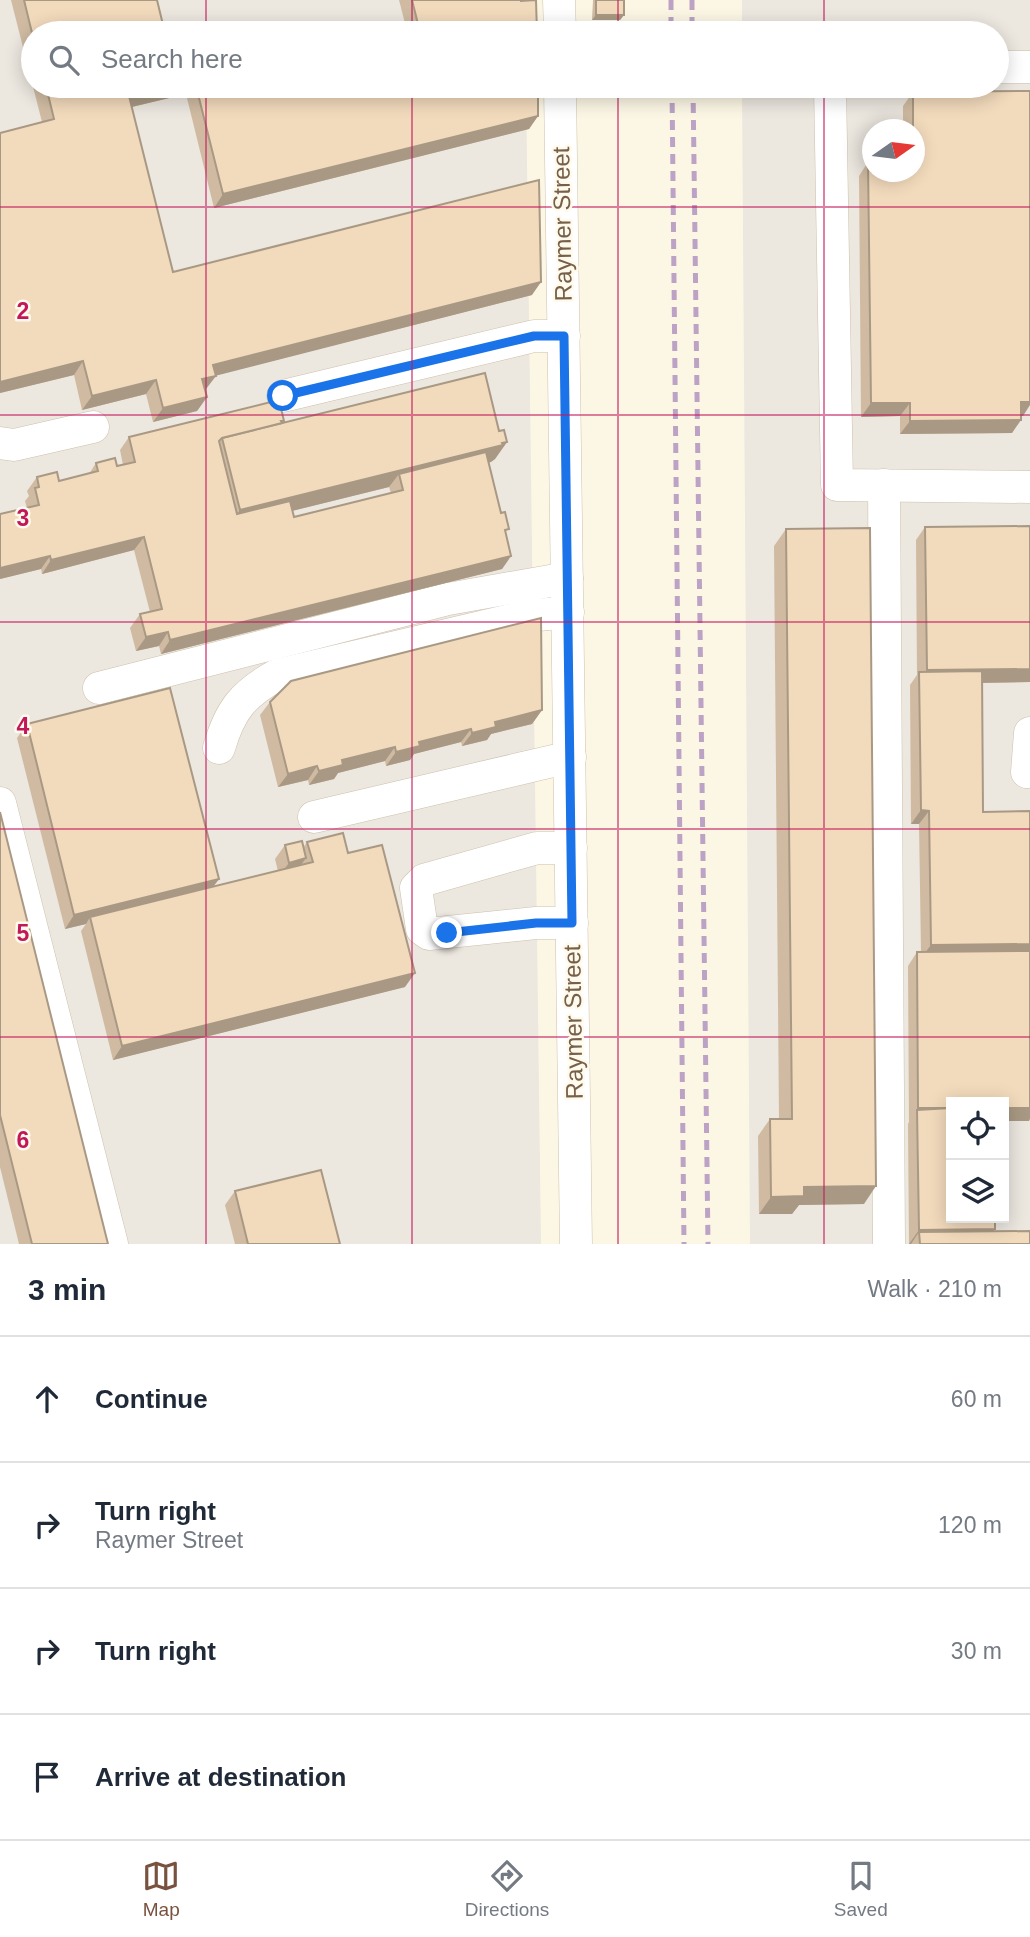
<!DOCTYPE html>
<meta charset="utf-8">
<style>
:root{--surface:#fff;--page:#f2f2f3;--text:#1f2937;--muted:#747a83;--line:#e0e1e3;--accent:#79523f}
body{margin:0;font-family:Helvetica,sans-serif;background:var(--page);color:var(--text)}
.controls{position:absolute;right:21px;bottom:21px;display:grid;overflow:hidden;border-radius:0px;box-shadow:0 4px 18px #0003}
.controls button{width:63px;height:63px;display:grid;place-items:center;padding:0;border:0;border-bottom:2px solid var(--line);background:var(--surface);color:var(--text);font:35px sans-serif}
.compass{position:absolute;left:862px;top:119px;width:63px;height:63px;border-radius:50%;background:var(--surface);box-shadow:0 4px 18px #0003;rotate:76deg}
.stop{position:absolute;width:21px;height:21px;margin:-16px;border:5px solid #1a73e8;border-radius:50%;background:#fff}
.stop.end{background:#1a73e8;border-color:#fff;box-shadow:0 2px 7px #0008}
.list{margin:0;padding:0;list-style:none}
h2{display:flex;justify-content:space-between;align-items:center;height:91px;margin:0;padding:0 28px;font-size:30px}
h2 small{font-size:23px;font-weight:400;color:var(--muted)}
.list li{display:grid;grid-template-columns:46px 1fr auto;gap:21px;align-items:center;box-sizing:border-box;height:126px;padding:0 28px;border-top:2px solid var(--line)}
.list b{display:block;font-size:26px;white-space:nowrap}
.list p{margin:0;font-size:23px;white-space:nowrap;color:var(--muted)}
.list em{font-size:23px;font-style:normal;color:var(--muted)}
.icon{flex:none;width:38px;height:38px;fill:none;stroke:currentColor;stroke-width:2;stroke-linecap:round;stroke-linejoin:round}
.map{position:relative;flex:none;width:1030px;height:1244px;overflow:hidden}
.search{position:absolute;background:var(--surface);box-shadow:0 4px 18px #0003;left:21px;right:21px;top:21px;height:77px;display:flex;align-items:center;gap:18px;box-sizing:border-box;padding:0 24px;border-radius:38px;color:var(--muted);font-size:26px}
.sheet{height:595px;background:var(--surface)}
nav{display:flex;justify-content:space-around;align-items:center;box-sizing:border-box;height:98px;border-top:2px solid var(--line);background:var(--surface);font-size:19px;color:var(--muted)}
nav a{display:grid;justify-items:center;gap:4px}
nav .on{color:var(--accent)}
.map>svg:first-child{display:block}
.industrial{fill:#ece7df;fill-rule:evenodd}
.lines{fill:none;stroke-linecap:round;stroke-linejoin:round}
.minor-casing{stroke:#cec0ab;stroke-width:33}
.minor{stroke:#fff;stroke-width:32}
.rail{stroke:#bca3c6;stroke-width:5;stroke-dasharray:10 7;stroke-linecap:butt}
.wall{fill:#d0bba2;fill-rule:evenodd}
.shaded-wall{fill:#a99984}
.building{fill:#f2dabc;stroke:#a99984;stroke-width:2}
.route{stroke:#1a73e8;stroke-width:9}
.grid{fill:none;stroke:#c2185b;stroke-width:2;stroke-opacity:0.55}
.labels{text-anchor:middle;dominant-baseline:central;stroke-width:5;stroke-linejoin:round;paint-order:stroke}
.street-label{font-size:24px;fill:#76604a;stroke:#fffaeb}
.grid-label{font-size:23px;text-anchor:middle;font-weight:bold;fill:#c2185b;stroke:#fffaeb;stroke-width:5;stroke-linejoin:round;paint-order:stroke}
</style>
<div class="map">
<svg width="1030" height="1244" viewBox="0 0 1030 1244">
<rect width="100%" height="100%" fill="#fcf7e5"/>
<g class="industrial">
<polygon points="0,0 525,0 525,33 33,33 33,86 526,86 541,1244 0,1244"/>
<path d="M742,0H1030V1244H750L742,86H997V33H742ZM872,130H914V172H872ZM951,1102H1004V1218H951Z"/>
</g>
<g class="lines">
<defs>
<g id="minor">
<polyline points="559,0 560,33"/>
<polyline points="997,67 1030,67"/>
<polyline points="560,86 576,1244"/>
<polyline points="830,86 837,485 1030,487"/>
<polyline points="283,396 534,336 564,336"/>
<polyline points="0,443 14,445 93,427"/>
<polyline points="884,485 889,1244"/>
<polyline points="99,688 448,599 567,578"/>
<path d="M219,748C230,710 243,694 277,675L528,616L568,612"/>
<polyline points="1027,772 1030,733"/>
<polyline points="0,803 112,1244"/>
<polyline points="314,817 570,757"/>
<polyline points="571,848 537,848 424,880 416,888 422,929 429,934 536,923 572,923"/>
</g>
</defs>
<use href="#minor" class="minor-casing"/>
<use href="#minor" class="minor"/>
<g class="rail">
<polyline points="671,0 671,33"/>
<polyline points="692,0 692,33"/>
<polyline points="672,86 684,1244"/>
<polyline points="693,86 708,1244"/>
</g>
</g>
<g class="wall">
<polygon points="11,0 157,0 33,33 33,86 538,86 538,116 529,129 214,208 186,94 132,107 173,272 532,295 216,375 205,389 207,397 197,411 153,422 146,394 82,410 74,375 0,393 0,133 42,122"/>
<polygon points="399,0 521,0 407,31"/>
<polygon points="593,0 624,0 624,15 620,20 592,20"/>
<polygon points="913,92 1023,416 1021,416 1012,433 900,434 900,416 861,417 859,176 868,162 914,172 914,130 903,130 903,106"/>
<path d="M282,423L499,431L507,442L495,459L489,463L511,556L502,569L161,654L159,646L136,651L130,628L140,614L150,612L134,550L42,574L41,569L0,579V514L27,508L25,501L29,496L27,491L37,477L59,481L89,474L96,463L117,466L123,465L120,450L129,437ZM389,487L391,493L294,517L292,511Z"/>
<polygon points="1030,526 1030,682 982,683 983,812 1029,1121 951,1102 995,1229 994,1231 1030,1244 909,1244 908,1124 909,1122 908,966 917,952 921,952 919,824 911,824 910,685 917,675 916,540 925,527"/>
<polygon points="786,529 864,1204 799,1205 792,1214 759,1214 758,1136 770,1119 779,1119 774,546"/>
<polygon points="270,702 542,710 532,724 491,734 487,740 462,746 461,742 414,754 410,760 386,766 385,761 338,773 334,779 309,785 308,780 278,787 260,715"/>
<polygon points="27,724 219,879 213,887 278,871 275,859 285,845 303,848 307,842 348,853 405,987 113,1060 81,931 86,924 65,929 17,738"/>
<polygon points="0,812 108,1244 19,1244 0,1167"/>
<polygon points="235,1191 340,1244 235,1244 225,1205"/>
</g>
<g class="shaded-wall">
<polygon points="596,15 624,15 620,20 592,20"/>
<polygon points="174,86 192,86 186,94 119,110 129,96"/>
<polygon points="538,116 529,129 214,208 223,194"/>
<polygon points="541,282 532,295 203,379 213,365"/>
<polygon points="83,361 74,375 0,393 0,382"/>
<polygon points="216,376 206,389 193,393 202,379"/>
<polygon points="156,380 146,394 82,410 92,396"/>
<polygon points="207,397 197,411 153,422 163,408"/>
<polygon points="1021,402 1030,402 1030,405 1023,416 1011,416"/>
<polygon points="871,403 910,403 900,416 861,417"/>
<polygon points="1021,420 1012,433 900,434 910,421"/>
<polygon points="507,442 495,459 491,462 401,484 399,474 389,487 227,527 240,510"/>
<polygon points="144,537 134,550 42,574 51,560"/>
<polygon points="50,556 41,569 0,579 0,568"/>
<polygon points="511,556 502,569 161,654 170,640"/>
<polygon points="168,632 159,646 136,651 146,637"/>
<polygon points="1030,669 1030,682 919,684 919,680 927,670"/>
<polygon points="542,710 532,724 491,734 487,740 462,746 472,733 495,722"/>
<polygon points="471,729 461,742 414,754 410,760 386,766 396,752 419,742"/>
<polygon points="395,747 385,761 338,773 334,779 309,785 319,771 342,760"/>
<polygon points="317,766 308,780 278,787 288,774"/>
<polygon points="921,810 929,811 919,824 911,824"/>
<polygon points="306,858 296,872 279,876 289,863"/>
<polygon points="219,879 209,892 90,917 86,924 65,929 74,915"/>
<polygon points="1030,944 1030,953 921,958 931,945"/>
<polygon points="415,973 405,987 113,1060 122,1046"/>
<polygon points="1004,1108 1030,1108 1030,1119 1029,1121 1004,1121"/>
<polygon points="876,1186 864,1204 799,1205 792,1214 759,1214 771,1197 804,1187"/>
<polygon points="995,1229 985,1243 919,1232 911,1244 909,1244 919,1230"/>
</g>
<g class="building">
<polygon points="24,0 157,0 165,33 33,33 33,37"/>
<polygon points="412,0 521,0 521,1 536,0 537,33 397,33 419,28"/>
<rect x="596" y="0" width="28" height="15"/>
<polygon points="46,86 174,86 129,96 173,272 539,180 541,282 213,365 216,376 202,379 207,397 163,408 156,380 92,396 83,361 0,382 0,133 54,119"/>
<polygon points="196,86 538,86 538,116 223,194"/>
<polygon points="1030,91 1030,402 1021,402 1021,420 910,421 910,403 871,403 868,162 872,162 872,172 914,172 914,130 913,130 913,92"/>
<polygon points="485,373 499,431 504,430 507,442 502,443 503,445 240,510 222,438"/>
<polygon points="279,400 284,421 281,421 282,423 222,438 219,441 237,514 290,501 294,517 403,490 399,474 486,452 501,513 505,512 509,529 505,530 511,556 170,640 168,632 146,637 140,614 162,609 144,537 51,560 50,556 0,568 0,514 39,505 35,488 39,487 37,477 57,472 59,481 98,471 96,463 115,458 117,466 135,462 129,437"/>
<polygon points="1030,526 1030,669 927,670 925,527"/>
<polygon points="870,528 876,1186 804,1187 804,1196 771,1197 770,1119 792,1119 786,529"/>
<polygon points="541,618 542,710 495,722 496,727 472,733 471,729 419,742 420,746 396,752 395,747 342,760 343,765 319,771 317,766 288,774 270,702 291,681"/>
<polygon points="982,671 983,812 1030,811 1030,944 931,945 929,811 921,810 919,672"/>
<polygon points="170,688 219,879 74,915 27,724"/>
<polygon points="0,812 108,1244 32,1244 0,1115"/>
<polygon points="343,833 348,853 382,845 415,973 122,1046 90,917 313,862 307,842"/>
<polygon points="302,841 306,858 289,863 285,845"/>
<polygon points="1030,951 1030,1108 1004,1108 1004,1102 951,1102 951,1108 918,1108 917,952"/>
<polygon points="951,1108 951,1218 995,1218 995,1229 919,1230 917,1110"/>
<polygon points="321,1170 340,1244 248,1244 235,1191"/>
<polygon points="1030,1231 1030,1244 920,1244 919,1232"/>
</g>
<g class="lines">
<polyline class="route" points="283,396 534,336 564,336 572,923 536,923 447,933"/>
</g>
<path class="grid" d="M206,0V33M412,0V33M618,0V33M824,0V33M206,86V1244M412,86V1244M618,86V1244M824,86V1244M0,207H1030M0,415H1030M0,622H1030M0,829H1030M0,1037H1030"/>
<g class="labels">
<g class="street-label">
<text transform="translate(562 224) rotate(-91)">Raymer Street</text>
<text transform="translate(573 1022) rotate(-91)">Raymer Street</text>
</g>
</g>
<g class="grid-label">
<text x="23" y="319">2</text>
<text x="23" y="526">3</text>
<text x="23" y="734">4</text>
<text x="23" y="941">5</text>
<text x="23" y="1148">6</text>
</g>
</svg>
<div class="controls">
<button><svg class="icon" aria-label="locate" viewBox="0 0 24 24"><circle cx="12" cy="12" r="6"/><path d="M12 2v4M12 18v4M2 12h4M18 12h4"/></svg></button>
<button><svg class="icon" aria-label="layers" viewBox="0 0 24 24"><path d="M12 4l9 5-9 5-9-5zM3 14l9 5 9-5"/></svg></button>
</div>
<svg class="compass" viewBox="-18 -18 36 36"><path d="M0-13l5 13h-10z" fill="#e53935"/><path d="M0 13l5-13h-10z" fill="#747a83"/></svg>
<div class="stop" style="left:283px;top:396px"></div>
<div class="stop end" style="left:447px;top:933px"></div>
<div class="search"><svg class="icon" aria-label="search" viewBox="0 0 24 24"><circle cx="10" cy="10" r="6"/><path d="M15 15l6 6"/></svg>Search here</div>
</div>
<section class="sheet">
<h2>3 min<small>Walk · 210 m</small></h2>
<ul class="list">
<li><svg class="icon" aria-label="ahead" viewBox="0 0 24 24"><path d="M12 20V5M6 11l6-6 6 6"/></svg><div><b>Continue</b></div><em>60 m</em></li>
<li><svg class="icon" aria-label="right" viewBox="0 0 24 24"><path d="M7 20v-9h11M14 6l5 5-5 5"/></svg><div><b>Turn right</b><p>Raymer Street</p></div><em>120 m</em></li>
<li><svg class="icon" aria-label="right" viewBox="0 0 24 24"><path d="M7 20v-9h11M14 6l5 5-5 5"/></svg><div><b>Turn right</b></div><em>30 m</em></li>
<li><svg class="icon" aria-label="arrive" viewBox="0 0 24 24"><path d="M6 21V4h12l-3 4 3 4H6"/></svg><div><b>Arrive at destination</b></div></li>
</ul>
</section>
<nav>
<a class="on"><svg class="icon" aria-label="map" viewBox="0 0 24 24"><path d="M3 6l6-2 6 2 6-2v14l-6 2-6-2-6 2zM9 4v14M15 6v14"/></svg>Map</a>
<a><svg class="icon" aria-label="directions" viewBox="0 0 24 24"><path d="M12 3l9 9-9 9-9-9zM9 14v-3h6M13 9l2 2-2 2"/></svg>Directions</a>
<a><svg class="icon" aria-label="saved" viewBox="0 0 24 24"><path d="M7 4h10v16l-5-4-5 4z"/></svg>Saved</a>
</nav>
